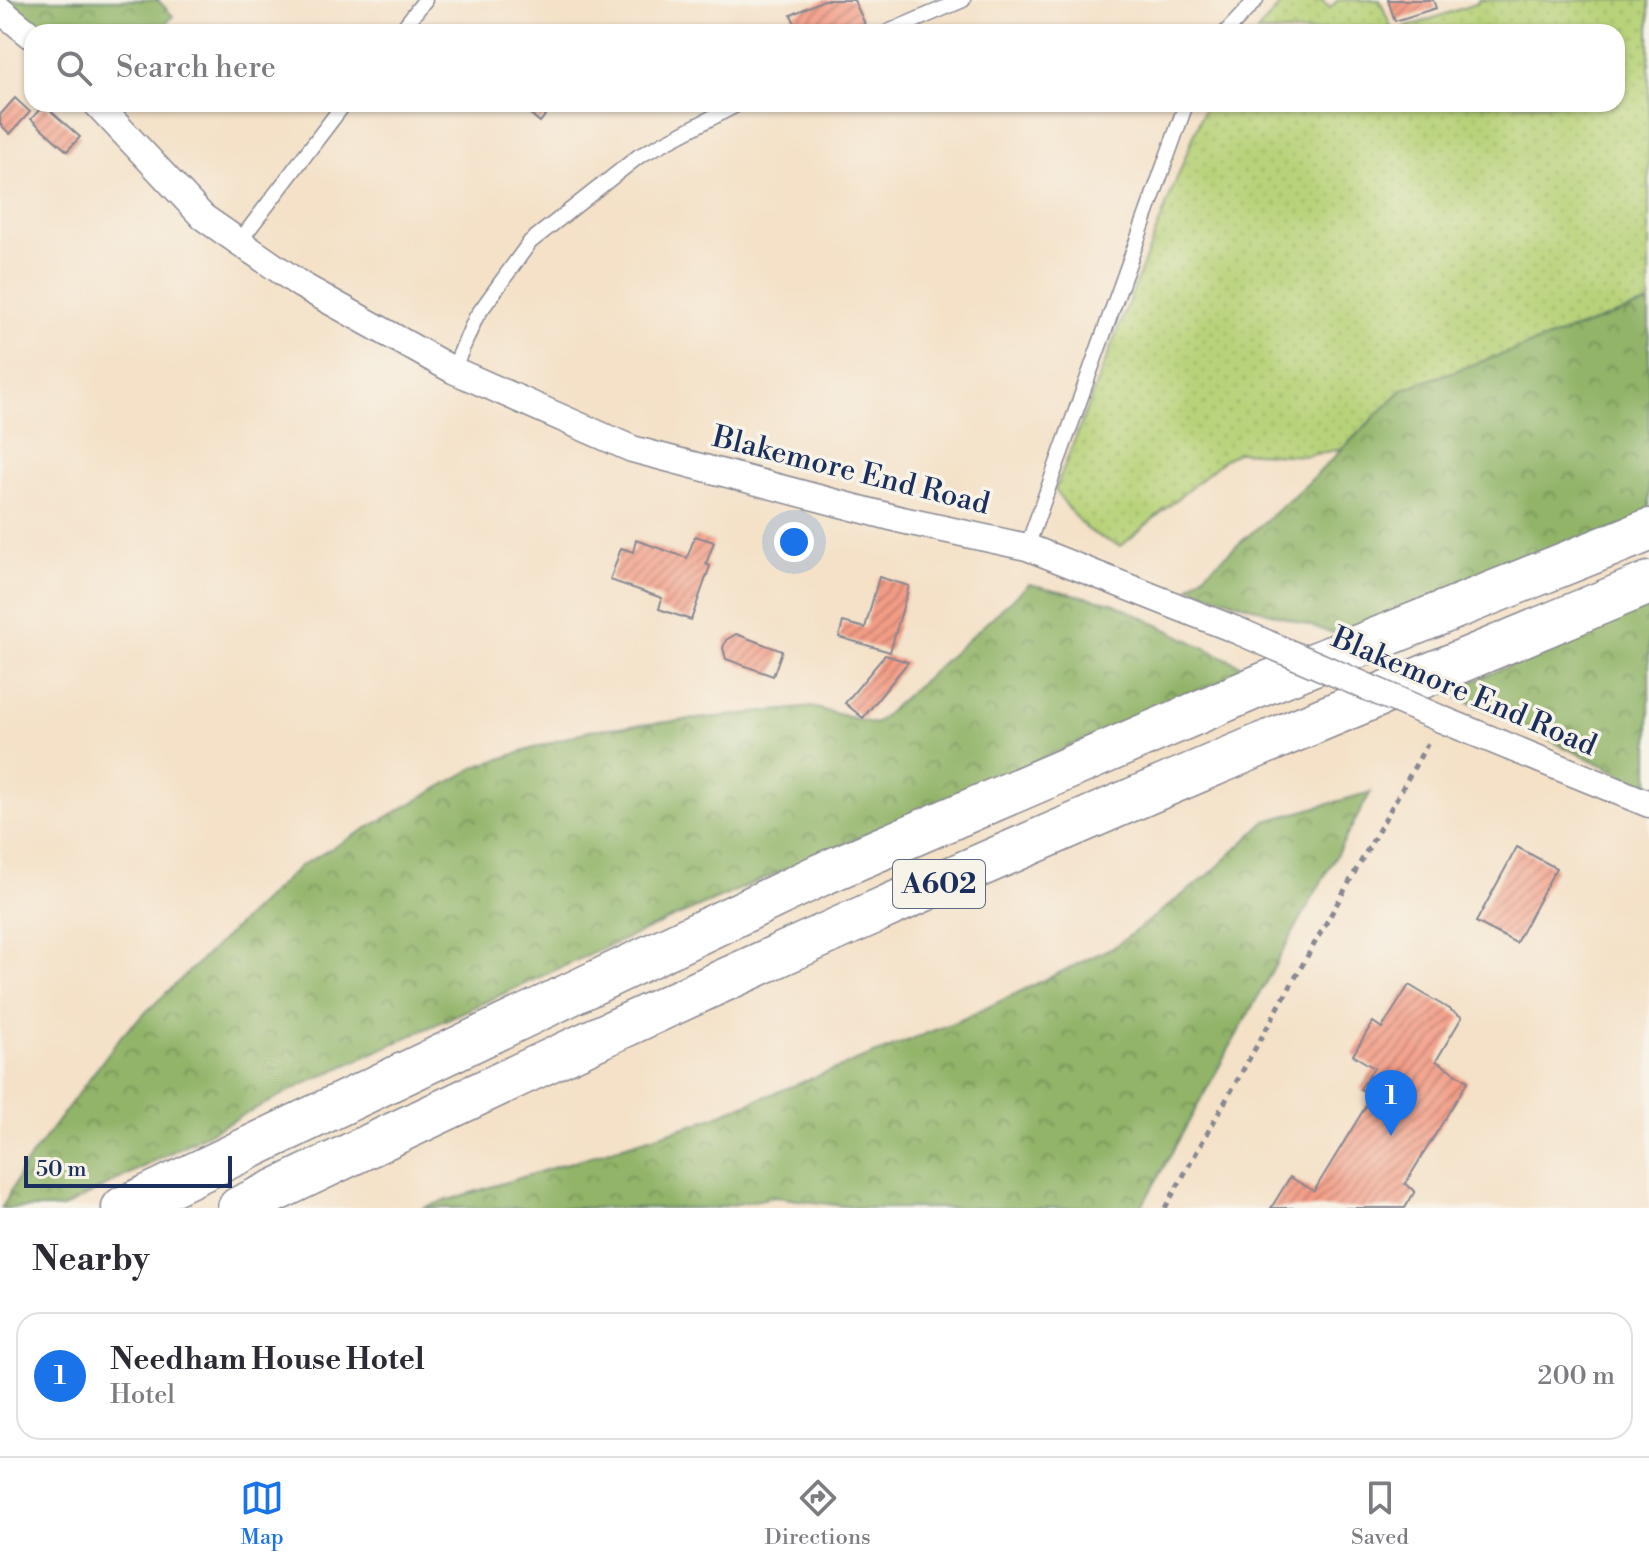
<!DOCTYPE html>
<style>
:root{--surface:#fff;--page:#f2f2f3;--text:#2b2b33;--muted:#7c7c81;--line:#e1e1e2;--accent:#1a73e8}
body{margin:0;font-family:"Libre Bodoni",serif;background:var(--page);color:var(--text)}
.scale{position:absolute;left:24px;bottom:20px;width:208px;box-sizing:border-box;padding-left:8px;border:4px solid #1b2f5e;border-top:0;font-size:22px;line-height:28px;white-space:nowrap;color:#1b2f5e;-webkit-text-stroke:6px #f7f3e8;paint-order:stroke}
.you{position:absolute;left:794px;top:542px;width:28px;height:28px;margin:-20px;border:6px solid #fff;border-radius:50%;background:#1a73e8;box-shadow:0 0 0 12px #1a73e833}
.badge{display:grid;place-items:center;width:52px;height:52px;border-radius:50%;background:var(--accent);color:#fff;font-size:26px;font-weight:700}
.pin{position:absolute;translate:-50% -66px;filter:drop-shadow(0 2px 4px #0008)}
.pin::after{content:'';position:absolute;top:42px;width:28px;height:24px;background:inherit;clip-path:polygon(0 0,100% 0,50% 100%)}
.list{margin:0;padding:0;list-style:none}
h2{display:flex;justify-content:space-between;align-items:center;height:104px;margin:0;padding:0 32px;font-size:34px}
h2 small{font-size:26px;font-weight:400;color:var(--muted)}
.list li{display:grid;grid-template-columns:52px 1fr auto;gap:24px;align-items:center;box-sizing:border-box;height:128px;margin:0 16px 16px;padding:0 16px;border:2px solid var(--line);border-radius:24px}
.list b{display:block;font-size:30px;white-space:nowrap}
.list p{margin:0;font-size:26px;white-space:nowrap;color:var(--muted)}
.list em{font-size:26px;font-style:normal;color:var(--muted)}
.icon{flex:none;width:44px;height:44px;fill:none;stroke:currentColor;stroke-width:2;stroke-linecap:round;stroke-linejoin:round}
.map{position:relative;flex:none;width:1649px;height:1208px;overflow:hidden}
.search{position:absolute;background:var(--surface);box-shadow:0 2px 6px #0004;left:24px;right:24px;top:24px;height:88px;display:flex;align-items:center;gap:20px;box-sizing:border-box;padding:0 28px;border-radius:24px;color:var(--muted);font-size:30px}
.sheet{height:248px;background:var(--surface)}
nav{display:flex;justify-content:space-around;align-items:center;box-sizing:border-box;height:112px;border-top:2px solid var(--line);background:var(--surface);font-size:22px;color:var(--muted)}
nav a{display:grid;justify-items:center;gap:4px}
nav .on{color:var(--accent)}
.map>svg:first-child{display:block}
.grass{fill:url(#grass-dots);stroke:#69806b;stroke-width:2}
.forest{fill:url(#forest-crowns);stroke:#567263;stroke-width:2}
.building{fill:url(#building-hatch)}
.lines{fill:none;stroke-linecap:round;stroke-linejoin:round}
.service-casing{stroke:#888892;stroke-width:17}
.minor-casing{stroke:#888892;stroke-width:29}
.primary-casing{stroke:#888892;stroke-width:45}
.path{stroke:#888892;stroke-width:5;stroke-dasharray:6 6;stroke-linecap:butt}
.service{stroke:#fff;stroke-width:14}
.minor{stroke:#fff;stroke-width:26}
.primary{stroke:#fff;stroke-width:42}
.minor-bridge-casing{stroke:#888892;stroke-width:29;stroke-linecap:butt}
.minor-bridge{stroke:#fff;stroke-width:26}
.labels{text-anchor:middle;dominant-baseline:central;stroke-width:7;stroke-linejoin:round;paint-order:stroke}
.shield{fill:#f7f3e8;stroke:#5d6a87;stroke-width:2}
.shield-label{font-size:28px;font-weight:bold;fill:#1b2f5e}
.street-label{font-size:30px;fill:#1b2f5e;stroke:#f7f3e8}
</style>
<div class="map">
<svg width="1649" height="1208" viewBox="0 0 1649 1208">
<defs>
<pattern id="grass-dots" width="8" height="8" patternUnits="userSpaceOnUse" patternTransform="scale(2)"><rect width="8" height="8" fill="#b7d278"/><path d="M2 2h.1M6 6h.1" fill="none" stroke="#9db56a" stroke-width="1.8" stroke-linecap="round"/></pattern>
<pattern id="forest-crowns" width="20" height="18" patternUnits="userSpaceOnUse" patternTransform="scale(2)"><rect width="20" height="18" fill="#91b468"/><path d="M2 6a3 3 0 1 1 6 0M12 15a3 3 0 1 1 6 0" fill="none" stroke="#769359"/></pattern>
<pattern id="building-hatch" width="6" height="6" patternUnits="userSpaceOnUse" patternTransform="scale(2)"><rect width="6" height="6" fill="#f39c85"/><path d="M-1 1l2-2M0 6l6-6M5 7l2-2" fill="none" stroke="#c48070"/></pattern>
</defs>
<rect width="100%" height="100%" fill="#f7f3e8"/>
<filter id="ink" filterUnits="userSpaceOnUse"><feTurbulence type="fractalNoise" baseFrequency=".0125" numOctaves="2"/><feDisplacementMap in="SourceGraphic" scale="16" xChannelSelector="R" yChannelSelector="G"/><feConvolveMatrix kernelMatrix="1 2 1 2 8 2 1 2 1" color-interpolation-filters="sRGB"/></filter>
<filter id="wash" filterUnits="userSpaceOnUse"><feTurbulence type="fractalNoise" baseFrequency=".006" numOctaves="4" result="noise"/><feDisplacementMap in="SourceGraphic" scale="32" xChannelSelector="R" yChannelSelector="G"/><feGaussianBlur stdDeviation="1.8" result="paint"/><feColorMatrix in="noise" values="0 0 0 0 0 0 0 0 0 0 0 0 0 0 0 0 0 1.4 0 .05"/><feComposite in="paint" operator="in"/></filter>
<g filter="url(#wash)">
<rect width="100%" height="100%" fill="#f4e1c7"/>
<g class="grass">
<polygon points="1284,0 1322,0 1330,8 1338,0 1380,0 1393,32 1257,32"/>
<path d="M1478,0H1649V303L1403,389L1342,449L1304,456L1239,452L1225,459L1121,546C1082,532 1079,522 1055,490L1206,104H1617V32H1393L1478,3Z"/>
</g>
<g class="forest">
<polygon points="6,0 158,0 173,16 159,32 43,32"/>
<polygon points="1649,303 1649,516 1336,634 1189,587 1303,488 1403,389"/>
<polygon points="1029,584 1113,603 1248,669 597,951 298,1087 63,1208 2,1208 24,1166 122,1035 300,866 478,766 590,730 812,707 875,724"/>
<polygon points="1649,607 1649,787 1447,692"/>
<polygon points="1371,792 1141,1208 859,1208 775,1197 715,1208 422,1208 698,1123 963,1019 1117,945 1211,873 1266,821"/>
</g>
<g id="blocks">
<g class="building">
<polygon points="824,0 854,0 865,24 848,32 799,32 791,15"/>
<polygon points="1388,0 1433,0 1436,8 1395,21"/>
<polygon points="15,98 30,112 10,134 0,124 0,115"/>
<polygon points="518,104 554,104 540,122"/>
<polygon points="44,105 80,137 67,151 31,119"/>
<polygon points="695,536 714,542 706,564 710,566 691,620 659,609 662,598 610,580 621,548 633,552 636,540 687,558"/>
<polygon points="879,577 909,586 890,652 839,637 843,622 865,628"/>
<polygon points="736,634 782,651 773,676 726,659 723,648 726,640"/>
<polygon points="885,655 908,662 863,718 845,703"/>
<polygon points="1517,847 1556,868 1516,943 1476,922"/>
<polygon points="1409,985 1462,1017 1436,1061 1468,1081 1405,1184 1415,1191 1405,1208 1271,1208 1290,1177 1314,1191 1372,1096 1360,1089 1374,1068 1353,1055 1373,1022 1382,1028"/>
</g>
</g>
</g>
<g filter="url(#ink)">
<use href="#blocks" fill-opacity="0" stroke="#888892" stroke-width="2"/>
<g class="lines">
<defs>
<g id="service">
<polyline points="400,32 425,0"/>
<polyline points="888,32 963,0"/>
<polyline points="1226,32 1256,0"/>
<polyline points="239,242 344,104"/>
<polyline points="453,370 476,317 530,242 639,156 738,104"/>
<polyline points="1027,547 1186,104"/>
</g>
<g id="minor">
<polyline points="0,10 32,36"/>
<polyline points="97,104 203,217 301,285 453,370 632,449 902,520 1027,547 1236,630"/>
<polyline points="1441,719 1649,804"/>
</g>
<g id="primary">
<polyline points="123,1208 820,875 1264,684 1649,530"/>
<path d="M239,1208C446,1108 654,1011 864,917C1124,800 1387,692 1649,583"/>
</g>
</defs>
<use href="#service" class="service-casing"/>
<use href="#minor" class="minor-casing"/>
<use href="#primary" class="primary-casing"/>
<polyline class="path" points="1165,1208 1429,741"/>
<use href="#service" class="service"/>
<use href="#minor" class="minor"/>
<use href="#primary" class="primary"/>
<defs>
<polyline id="minor-bridge" points="1236,630 1441,719"/>
</defs>
<use href="#minor-bridge" class="minor-bridge-casing"/>
<use href="#minor-bridge" class="minor-bridge"/>
</g>
</g>
<g class="labels">
<rect class="shield" x="893" y="860" width="92" height="48" rx="6"/>
<g class="shield-label">
<text x="939" y="884">A602</text>
</g>
<g class="street-label">
<text transform="translate(851 471) rotate(14)">Blakemore End Road</text>
<text transform="translate(1464 692) rotate(23)">Blakemore End Road</text>
</g>
</g>
</svg>
<div class="scale">50 m</div>
<div class="you"></div>
<div class="pin badge" style="left:1391px;top:1136px">1</div>
<div class="search"><svg class="icon" aria-label="search" viewBox="0 0 24 24"><circle cx="10" cy="10" r="6"/><path d="M15 15l6 6"/></svg>Search here</div>
</div>
<section class="sheet">
<h2>Nearby<small></small></h2>
<ul class="list">
<li><span class="badge">1</span><div><b>Needham House Hotel</b><p>Hotel</p></div><em>200 m</em></li>
</ul>
</section>
<nav>
<a class="on"><svg class="icon" aria-label="map" viewBox="0 0 24 24"><path d="M3 6l6-2 6 2 6-2v14l-6 2-6-2-6 2zM9 4v14M15 6v14"/></svg>Map</a>
<a><svg class="icon" aria-label="directions" viewBox="0 0 24 24"><path d="M12 3l9 9-9 9-9-9zM9 14v-3h6M13 9l2 2-2 2"/></svg>Directions</a>
<a><svg class="icon" aria-label="saved" viewBox="0 0 24 24"><path d="M7 4h10v16l-5-4-5 4z"/></svg>Saved</a>
</nav>
